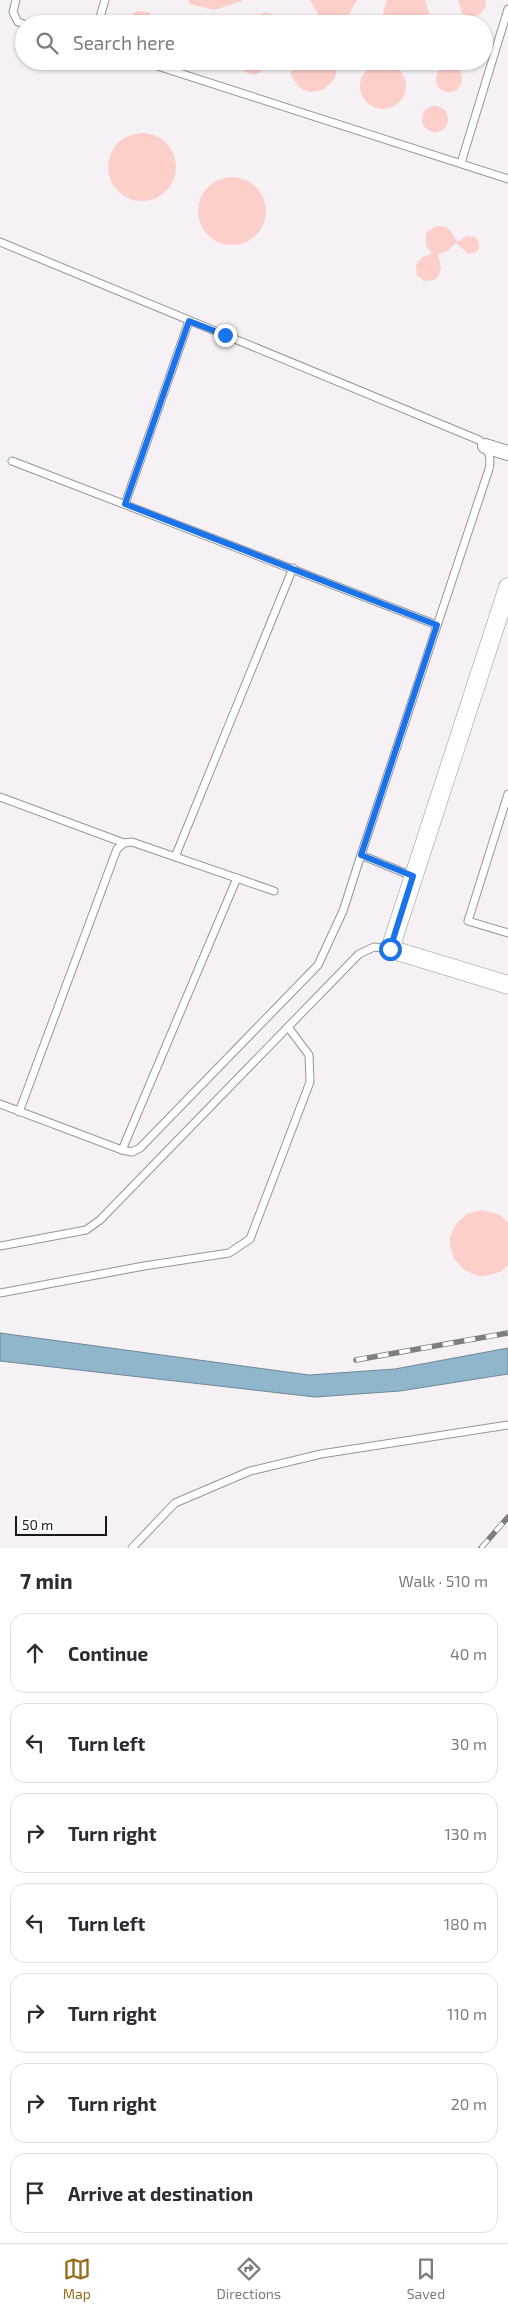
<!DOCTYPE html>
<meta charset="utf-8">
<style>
:root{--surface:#fff;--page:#f7f7f7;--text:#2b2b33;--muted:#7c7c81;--line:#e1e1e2;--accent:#966b17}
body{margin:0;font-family:"Exo 2",sans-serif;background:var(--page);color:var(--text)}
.scale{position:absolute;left:15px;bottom:12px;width:92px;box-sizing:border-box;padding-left:5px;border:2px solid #1a1819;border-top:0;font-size:14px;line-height:18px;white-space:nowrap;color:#1a1819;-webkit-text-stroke:4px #fff;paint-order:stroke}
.stop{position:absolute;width:15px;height:15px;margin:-11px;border:4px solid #1a73e8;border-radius:50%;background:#fff}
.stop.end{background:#1a73e8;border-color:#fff;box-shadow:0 1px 5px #0008}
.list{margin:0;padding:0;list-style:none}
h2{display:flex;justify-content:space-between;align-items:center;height:65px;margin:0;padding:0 20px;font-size:21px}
h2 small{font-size:16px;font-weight:400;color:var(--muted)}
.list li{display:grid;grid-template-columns:32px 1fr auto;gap:15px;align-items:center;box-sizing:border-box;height:80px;margin:0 10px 10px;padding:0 10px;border:1px solid var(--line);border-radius:15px}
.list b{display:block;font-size:19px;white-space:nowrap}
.list em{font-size:16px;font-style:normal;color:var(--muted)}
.icon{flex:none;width:28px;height:28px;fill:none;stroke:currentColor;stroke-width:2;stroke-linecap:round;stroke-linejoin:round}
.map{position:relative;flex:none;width:508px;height:1548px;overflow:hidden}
.search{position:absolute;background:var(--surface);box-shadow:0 1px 4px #0004;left:15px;right:15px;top:15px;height:55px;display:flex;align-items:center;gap:12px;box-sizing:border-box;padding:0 18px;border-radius:28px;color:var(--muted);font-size:19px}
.sheet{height:695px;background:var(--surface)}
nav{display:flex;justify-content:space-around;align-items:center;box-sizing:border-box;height:70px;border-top:1px solid var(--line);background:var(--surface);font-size:14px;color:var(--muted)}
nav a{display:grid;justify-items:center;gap:2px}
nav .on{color:var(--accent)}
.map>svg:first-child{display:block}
.water{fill:#90b6cb;stroke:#6d8796}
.building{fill:#fccfca}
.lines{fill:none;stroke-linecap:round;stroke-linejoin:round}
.service-casing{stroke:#989498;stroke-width:9}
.minor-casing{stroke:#989498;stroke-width:16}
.tertiary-casing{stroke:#989498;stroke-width:19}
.service{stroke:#fff;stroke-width:7}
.minor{stroke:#fff;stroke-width:14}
.tertiary{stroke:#fff;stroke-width:18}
.rail-casing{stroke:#807d7f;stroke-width:5.5}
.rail{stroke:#fff;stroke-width:4;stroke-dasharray:11;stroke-linecap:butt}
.route{stroke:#1a73e8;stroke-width:6}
</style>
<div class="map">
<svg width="508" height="1548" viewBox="0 0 508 1548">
<rect width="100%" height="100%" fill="#f6f1f5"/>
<polygon class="water" points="0,1333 309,1375 395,1369 508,1348 508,1374 400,1391 315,1397 0,1361"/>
<g class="building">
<polygon points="189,0 242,0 242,1 214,10 189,4"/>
<polygon points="310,0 357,0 348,16 337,21 331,21 319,16"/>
<polygon points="387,0 425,0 429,13 426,24 386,24 383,13"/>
<polygon points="458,0 486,0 485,7 479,15 470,17 462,13"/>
<polygon points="137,11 148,12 160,24 118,24"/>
<polygon points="265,12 273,15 280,24 253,24 258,16"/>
<polygon points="240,61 267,61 262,71 254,75 245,72"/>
<polygon points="291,61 336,61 336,75 333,81 323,90 310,92 304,90 298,86 291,75"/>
<circle cx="383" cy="86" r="23"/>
<circle cx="449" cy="79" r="13"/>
<circle cx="435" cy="119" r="13"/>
<circle cx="142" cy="167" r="34"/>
<circle cx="232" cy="211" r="34"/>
<polygon points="436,226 446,227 450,230 457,242 467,236 475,237 478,240 479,248 476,252 469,254 456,243 447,251 438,255 441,268 438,277 434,280 424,281 417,275 416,265 422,257 432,254 426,245 426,235 428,231"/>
<polygon points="481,1210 498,1214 508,1222 508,1265 500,1272 485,1276 478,1276 464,1270 454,1259 450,1245 450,1237 456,1224 467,1214"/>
</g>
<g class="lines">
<defs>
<g id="service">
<polyline points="16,0 13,12 18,22 24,24"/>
<polyline points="98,24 105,0"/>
<polyline points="142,61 508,179"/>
<polyline points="461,163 508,9"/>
<path d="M0,242L479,440C488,449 492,457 489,469L361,855L412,876"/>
<polyline points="12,461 437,625"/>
<polyline points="125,504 189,321"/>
<polyline points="508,794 468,921 508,933"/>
<polyline points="0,797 124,843"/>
<polyline points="175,857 293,568"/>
<polyline points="0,1104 122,1150 132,1152 140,1148 318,965 343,911 361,855"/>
<polyline points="19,1112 117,849 124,843 132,842 274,891"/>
<polyline points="122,1150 237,878"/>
<polyline points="0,1246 86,1230 100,1220 359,954 374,947 390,949"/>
<polyline points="0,1293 144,1266 229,1253 250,1239 310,1082 309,1055 288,1027"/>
<polyline points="132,1548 175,1503 250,1471 321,1454 508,1425"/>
</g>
<polyline id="minor" points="485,446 508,453"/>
<polyline id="tertiary" points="508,587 390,949 508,985"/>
</defs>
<use href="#service" class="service-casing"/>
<use href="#minor" class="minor-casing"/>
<use href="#tertiary" class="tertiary-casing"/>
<use href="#service" class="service"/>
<use href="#minor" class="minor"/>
<use href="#tertiary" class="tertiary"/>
<defs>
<g id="rail">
<polyline points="356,1360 508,1333"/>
<polyline points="481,1548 508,1517"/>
</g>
</defs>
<use href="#rail" class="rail-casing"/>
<use href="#rail" class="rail"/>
</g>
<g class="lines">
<polyline class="route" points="225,335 189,321 125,504 437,625 361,855 413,876 390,949"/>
</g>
</svg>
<div class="scale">50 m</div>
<div class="stop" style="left:390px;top:949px"></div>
<div class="stop end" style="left:225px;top:335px"></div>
<div class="search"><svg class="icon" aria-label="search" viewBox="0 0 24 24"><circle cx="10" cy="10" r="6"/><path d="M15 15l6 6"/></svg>Search here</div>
</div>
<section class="sheet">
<h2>7 min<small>Walk · 510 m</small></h2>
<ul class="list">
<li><svg class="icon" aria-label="ahead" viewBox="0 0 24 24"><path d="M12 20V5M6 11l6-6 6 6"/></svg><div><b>Continue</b></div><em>40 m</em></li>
<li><svg class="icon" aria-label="left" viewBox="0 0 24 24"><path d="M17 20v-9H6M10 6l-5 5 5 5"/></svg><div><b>Turn left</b></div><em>30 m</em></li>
<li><svg class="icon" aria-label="right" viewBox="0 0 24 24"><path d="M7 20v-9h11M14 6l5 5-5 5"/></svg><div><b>Turn right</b></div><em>130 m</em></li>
<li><svg class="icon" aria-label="left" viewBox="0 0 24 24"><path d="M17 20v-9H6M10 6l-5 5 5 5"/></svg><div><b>Turn left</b></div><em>180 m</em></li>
<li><svg class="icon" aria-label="right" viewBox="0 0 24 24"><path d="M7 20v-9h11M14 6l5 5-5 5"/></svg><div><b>Turn right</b></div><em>110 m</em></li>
<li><svg class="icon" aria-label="right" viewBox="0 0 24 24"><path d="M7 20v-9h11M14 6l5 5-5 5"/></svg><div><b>Turn right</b></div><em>20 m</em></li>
<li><svg class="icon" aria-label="arrive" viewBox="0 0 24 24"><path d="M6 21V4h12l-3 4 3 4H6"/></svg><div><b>Arrive at destination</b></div></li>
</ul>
</section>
<nav>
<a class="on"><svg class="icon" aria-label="map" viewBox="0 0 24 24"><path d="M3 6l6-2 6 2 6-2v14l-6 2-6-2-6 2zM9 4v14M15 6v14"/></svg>Map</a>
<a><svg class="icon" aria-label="directions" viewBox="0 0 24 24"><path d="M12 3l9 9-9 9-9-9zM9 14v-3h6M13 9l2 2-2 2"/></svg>Directions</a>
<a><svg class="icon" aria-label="saved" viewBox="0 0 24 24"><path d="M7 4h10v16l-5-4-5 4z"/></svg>Saved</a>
</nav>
